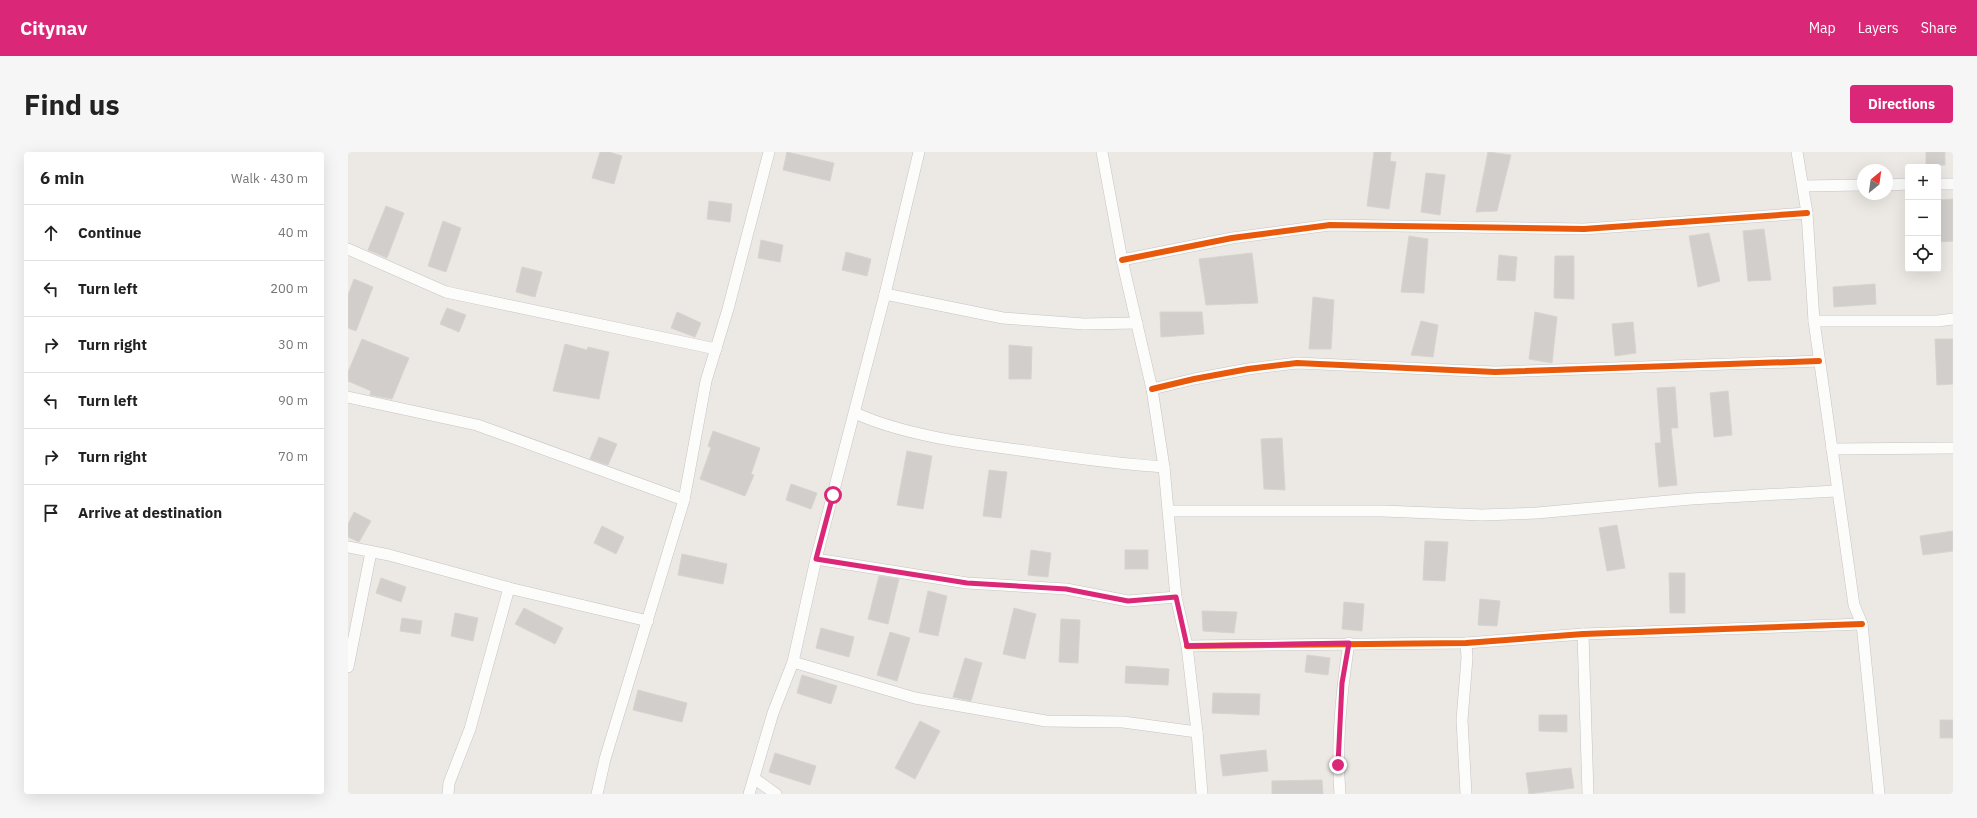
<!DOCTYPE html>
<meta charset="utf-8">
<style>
:root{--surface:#fff;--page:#f6f6f6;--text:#222;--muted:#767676;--line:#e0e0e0;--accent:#db2777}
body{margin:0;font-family:"IBM Plex Sans",sans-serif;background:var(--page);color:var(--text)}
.controls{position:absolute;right:12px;top:12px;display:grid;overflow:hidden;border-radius:4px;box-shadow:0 4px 16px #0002}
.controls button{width:36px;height:36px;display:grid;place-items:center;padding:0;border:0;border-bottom:1px solid var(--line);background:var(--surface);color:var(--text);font:20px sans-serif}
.compass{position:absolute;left:1509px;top:12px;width:36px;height:36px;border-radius:50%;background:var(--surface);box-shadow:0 4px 16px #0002;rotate:29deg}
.stop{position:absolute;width:12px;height:12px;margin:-9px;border:3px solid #db2777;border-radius:50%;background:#fff}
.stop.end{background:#db2777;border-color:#fff;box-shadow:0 1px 4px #0008}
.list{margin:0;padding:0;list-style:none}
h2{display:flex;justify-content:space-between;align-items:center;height:52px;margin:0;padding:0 16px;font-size:17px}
h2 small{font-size:13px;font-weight:400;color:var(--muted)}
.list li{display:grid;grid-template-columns:26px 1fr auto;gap:12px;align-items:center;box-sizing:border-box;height:56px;padding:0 16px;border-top:1px solid var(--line)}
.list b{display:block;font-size:15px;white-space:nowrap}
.list em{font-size:13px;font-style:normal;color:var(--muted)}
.icon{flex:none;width:22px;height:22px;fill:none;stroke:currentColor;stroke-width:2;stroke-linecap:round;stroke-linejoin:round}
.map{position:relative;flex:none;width:1605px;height:642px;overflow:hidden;border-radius:4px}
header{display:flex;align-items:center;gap:24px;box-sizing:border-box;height:56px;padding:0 20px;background:var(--accent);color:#fff}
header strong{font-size:19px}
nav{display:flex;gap:22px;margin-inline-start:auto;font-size:14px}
.intro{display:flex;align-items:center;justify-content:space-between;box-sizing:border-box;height:96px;padding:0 24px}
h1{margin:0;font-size:28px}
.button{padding:10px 18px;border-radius:4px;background:var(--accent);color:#fff;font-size:14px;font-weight:700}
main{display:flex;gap:24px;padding:0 24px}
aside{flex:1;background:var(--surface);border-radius:4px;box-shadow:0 4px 16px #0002}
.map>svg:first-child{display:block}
.building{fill:#d1cecb;stroke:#d7d4d0}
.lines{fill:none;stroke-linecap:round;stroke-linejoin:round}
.minor-casing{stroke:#c5c4c5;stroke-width:12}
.minor{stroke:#fcfcfb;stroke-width:11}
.cycleway-casing{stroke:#fff;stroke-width:8}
.cycleway{stroke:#e8590c;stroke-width:6}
.route{stroke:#db2777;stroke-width:5}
</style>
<header>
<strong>Citynav</strong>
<nav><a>Map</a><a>Layers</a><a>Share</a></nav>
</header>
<div class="intro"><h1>Find us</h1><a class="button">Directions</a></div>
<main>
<aside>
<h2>6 min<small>Walk · 430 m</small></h2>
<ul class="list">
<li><svg class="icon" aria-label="ahead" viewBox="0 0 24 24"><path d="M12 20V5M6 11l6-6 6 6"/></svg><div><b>Continue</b></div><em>40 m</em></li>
<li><svg class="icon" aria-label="left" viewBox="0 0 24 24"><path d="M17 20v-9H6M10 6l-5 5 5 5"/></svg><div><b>Turn left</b></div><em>200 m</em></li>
<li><svg class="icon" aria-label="right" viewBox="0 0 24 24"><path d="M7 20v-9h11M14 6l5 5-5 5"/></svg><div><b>Turn right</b></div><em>30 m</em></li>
<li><svg class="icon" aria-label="left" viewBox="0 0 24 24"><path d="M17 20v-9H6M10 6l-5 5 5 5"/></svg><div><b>Turn left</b></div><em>90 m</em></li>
<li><svg class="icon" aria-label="right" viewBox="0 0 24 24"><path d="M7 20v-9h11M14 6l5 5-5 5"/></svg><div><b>Turn right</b></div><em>70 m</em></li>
<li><svg class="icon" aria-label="arrive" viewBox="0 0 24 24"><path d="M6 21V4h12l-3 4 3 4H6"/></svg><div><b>Arrive at destination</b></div></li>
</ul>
</aside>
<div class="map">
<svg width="1605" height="642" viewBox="0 0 1605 642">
<rect width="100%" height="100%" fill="#ece8e4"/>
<g class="building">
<polygon points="252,0 261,0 274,4 266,32 244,26"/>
<polygon points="439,0 486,11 482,29 435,18"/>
<polygon points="1026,0 1043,0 1042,9 1048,10 1041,57 1019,54"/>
<polygon points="1140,0 1163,3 1149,59 1128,60"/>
<polygon points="1578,0 1597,0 1597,13 1578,14"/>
<polygon points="1078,21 1097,23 1092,63 1073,60"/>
<polygon points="1605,47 1605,89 1590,90 1590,48"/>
<polygon points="361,49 384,52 382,70 359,67"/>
<polygon points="38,54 56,61 39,106 20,98"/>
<polygon points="95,69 113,76 98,120 80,114"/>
<polygon points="1416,77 1423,128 1400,129 1395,79"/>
<polygon points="1361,81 1372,129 1350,135 1341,84"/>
<polygon points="1061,84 1080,87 1076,141 1053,140"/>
<polygon points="413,88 435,93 432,110 410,106"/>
<polygon points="498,100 523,107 519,124 494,118"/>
<polygon points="904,101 910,151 858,153 851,107"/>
<polygon points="1151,103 1169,105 1167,129 1149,128"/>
<polygon points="1207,104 1226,104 1226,147 1206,146"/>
<polygon points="174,115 194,120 187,145 168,140"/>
<polygon points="6,127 25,135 8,179 0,176 0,143"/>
<polygon points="1527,132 1528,152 1486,155 1485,135"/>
<polygon points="965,145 986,148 983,197 961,197"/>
<polygon points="99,156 118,163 111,180 92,172"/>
<polygon points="329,160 353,171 347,185 323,176"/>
<polygon points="812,160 854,160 856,182 813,185"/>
<polygon points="1187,160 1209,165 1204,211 1181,207"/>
<polygon points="1073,169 1090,173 1085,205 1063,203"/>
<polygon points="1285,170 1288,201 1267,204 1264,172"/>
<polygon points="14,187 61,206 44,247 22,243 23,239 0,229 0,220"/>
<polygon points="1587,187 1605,187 1605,232 1589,233"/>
<polygon points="217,192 239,198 240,195 261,200 251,247 205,239"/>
<polygon points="661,193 684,195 683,227 661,227"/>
<polygon points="1327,235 1330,276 1323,276 1329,333 1311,335 1307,291 1313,291 1309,236"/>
<polygon points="1380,239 1384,283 1366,285 1362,241"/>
<polygon points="365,279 412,296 403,322 406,323 397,344 352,327 363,296 360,294"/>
<polygon points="251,285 269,292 260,313 242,307"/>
<polygon points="934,286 937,338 916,337 913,287"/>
<polygon points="559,299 584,304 575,357 549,353"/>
<polygon points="641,318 659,320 653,366 635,364"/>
<polygon points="443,332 469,341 463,357 438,348"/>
<polygon points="6,360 23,369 11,390 0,385 0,372"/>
<polygon points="1269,373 1277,416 1259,419 1251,376"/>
<polygon points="254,374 276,385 268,402 246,391"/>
<polygon points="1605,379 1605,399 1575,403 1572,384"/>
<polygon points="1077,389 1100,390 1097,429 1075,428"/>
<polygon points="683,398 703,401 700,425 680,423"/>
<rect x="777" y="398" width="23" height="19"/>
<polygon points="334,402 379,412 375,432 330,423"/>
<polygon points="1321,421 1337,421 1337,461 1322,461"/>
<polygon points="531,424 551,427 540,472 520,467"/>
<polygon points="33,426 58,435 53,450 28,441"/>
<polygon points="580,439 599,444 590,484 571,480"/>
<polygon points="1132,447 1152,449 1149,474 1130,473"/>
<polygon points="996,450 1016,452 1014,479 994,477"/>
<polygon points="176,456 215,476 207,492 167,472"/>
<polygon points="666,456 688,462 677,507 655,502"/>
<polygon points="854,459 889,460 886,481 855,479"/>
<polygon points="107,461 130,466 125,489 103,484"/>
<polygon points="54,466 74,469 72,482 52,479"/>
<polygon points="713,467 732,468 730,511 711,510"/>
<polygon points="473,476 506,485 501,505 468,496"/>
<polygon points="542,480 562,486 549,529 529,523"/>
<polygon points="959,503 982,506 980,523 957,520"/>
<polygon points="617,506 634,511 623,549 605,545"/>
<polygon points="778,514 821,517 820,533 777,531"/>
<polygon points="454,523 489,534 483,552 449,541"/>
<polygon points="290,538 339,551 334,570 285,558"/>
<polygon points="865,541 912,542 911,563 864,561"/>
<polygon points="1191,563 1219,563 1219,580 1191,579"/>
<rect x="1592" y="568" width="13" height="18"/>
<polygon points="572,569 592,579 567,627 547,616"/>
<polygon points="918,598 920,619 875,624 872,603"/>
<polygon points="427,601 468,614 462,633 421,620"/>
<polygon points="1223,616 1226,636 1181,642 1178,621"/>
<polygon points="974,628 975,642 924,642 924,629"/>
</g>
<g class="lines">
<defs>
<g id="minor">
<polyline points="754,0 774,108 804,237 816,315 828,445 839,494 849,580 854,642"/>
<polyline points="1449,0 1459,61 1466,169 1506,453 1514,472 1531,642"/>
<polyline points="1590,32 1605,32"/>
<polyline points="1539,33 1560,32"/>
<polyline points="1455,34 1515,33"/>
<polyline points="0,97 98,140 368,197"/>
<polyline points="774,108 884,86 982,73 1236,77 1459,61"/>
<polyline points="537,142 655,166 736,172 789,171"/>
<polyline points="1466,169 1590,169 1605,167"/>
<polyline points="804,237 846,227 900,217 949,211 1147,220 1471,209"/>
<polyline points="0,245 129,273 336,348"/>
<path d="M507,261C555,283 618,291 671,298C720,305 767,312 816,315"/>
<polyline points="1484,297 1605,296"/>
<polyline points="821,359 1035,359 1134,363 1189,361 1343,347 1488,339"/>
<polyline points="0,395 41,403 161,436 300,469"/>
<polyline points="468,407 619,431 718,437 780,449 828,445"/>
<polyline points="1235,482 1240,642"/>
<polyline points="839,494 1118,491 1235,482 1514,472"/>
<polyline points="445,510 567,546 698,569 775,570 849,580"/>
<polyline points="0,515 23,400"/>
<polyline points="407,627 428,642"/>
<polyline points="100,642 101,631 122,577 161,436"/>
<polyline points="249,642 257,607 336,348 358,229 380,157 421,0"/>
<polyline points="401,642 425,561 445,510 468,407 537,142 571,0"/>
<path d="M992,642C988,591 993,541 1001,491"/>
<polyline points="1118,642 1114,568 1119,506 1118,491"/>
</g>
</defs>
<use href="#minor" class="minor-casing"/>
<use href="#minor" class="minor"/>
<defs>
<g id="cycleway">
<polyline points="774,108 884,86 982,73 1236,77 1459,61"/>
<polyline points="804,237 846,227 900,217 949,211 1147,220 1471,209"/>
<polyline points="839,494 1118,491 1235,482 1514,472"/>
</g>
</defs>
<use href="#cycleway" class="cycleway-casing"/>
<use href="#cycleway" class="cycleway"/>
</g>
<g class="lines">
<polyline class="route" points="485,343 468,407 619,431 718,437 780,449 828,445 839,494 1001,491 994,531 990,613"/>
</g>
</svg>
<div class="controls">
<button>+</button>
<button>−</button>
<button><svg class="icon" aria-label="locate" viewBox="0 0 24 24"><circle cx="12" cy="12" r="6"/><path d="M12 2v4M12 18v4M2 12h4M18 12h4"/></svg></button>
</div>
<svg class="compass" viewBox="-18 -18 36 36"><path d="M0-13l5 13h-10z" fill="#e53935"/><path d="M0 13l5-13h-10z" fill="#767676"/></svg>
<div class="stop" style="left:485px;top:343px"></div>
<div class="stop end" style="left:990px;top:613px"></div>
</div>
</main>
